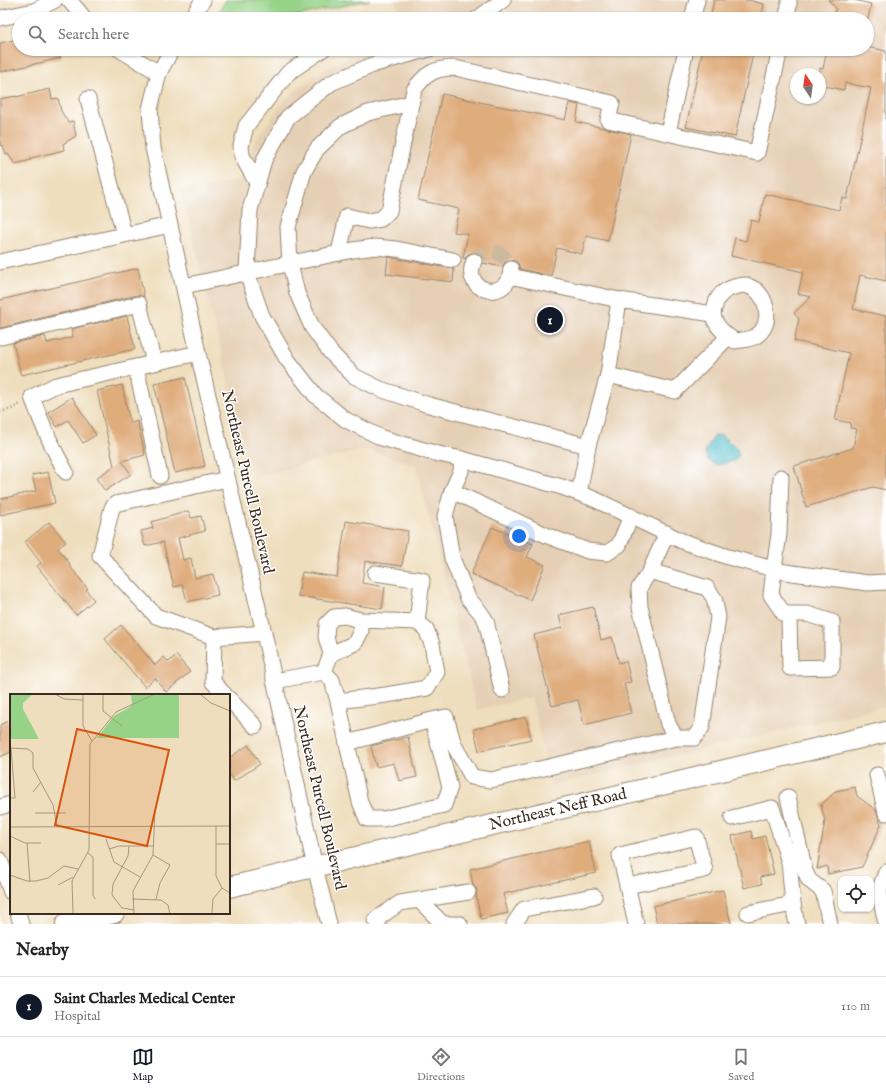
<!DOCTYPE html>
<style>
:root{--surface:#fff;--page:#f2f2f2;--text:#222;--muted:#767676;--line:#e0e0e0;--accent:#111827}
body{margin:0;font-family:"IM FELL English",serif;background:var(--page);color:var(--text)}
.controls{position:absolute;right:12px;bottom:12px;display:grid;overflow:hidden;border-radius:8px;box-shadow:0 1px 3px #0004}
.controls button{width:36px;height:36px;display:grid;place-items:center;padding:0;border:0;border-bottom:1px solid var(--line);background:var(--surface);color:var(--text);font:20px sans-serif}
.compass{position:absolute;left:790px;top:68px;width:36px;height:36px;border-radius:50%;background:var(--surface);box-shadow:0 1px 3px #0004;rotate:347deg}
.you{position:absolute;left:519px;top:536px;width:14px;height:14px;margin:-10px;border:3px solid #fff;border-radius:50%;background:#1a73e8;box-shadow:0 0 0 6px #1a73e833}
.badge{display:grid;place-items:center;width:26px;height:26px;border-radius:50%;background:var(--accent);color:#fff;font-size:13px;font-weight:700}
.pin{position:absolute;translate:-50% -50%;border:2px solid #fff;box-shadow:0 1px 4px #0006}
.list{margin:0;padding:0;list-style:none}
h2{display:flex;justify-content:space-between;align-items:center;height:52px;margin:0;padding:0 16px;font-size:17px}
h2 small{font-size:13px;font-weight:400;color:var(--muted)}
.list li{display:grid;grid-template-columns:26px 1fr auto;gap:12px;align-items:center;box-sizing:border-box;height:60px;padding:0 16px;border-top:1px solid var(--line)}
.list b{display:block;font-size:15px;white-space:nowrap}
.list p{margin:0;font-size:13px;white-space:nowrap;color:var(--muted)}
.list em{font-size:13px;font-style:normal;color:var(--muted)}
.icon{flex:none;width:22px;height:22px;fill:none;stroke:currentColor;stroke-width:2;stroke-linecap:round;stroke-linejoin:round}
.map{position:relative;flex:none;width:886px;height:924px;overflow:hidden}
.search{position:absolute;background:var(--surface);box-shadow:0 1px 3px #0004;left:12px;right:12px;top:12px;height:44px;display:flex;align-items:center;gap:10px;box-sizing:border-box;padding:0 14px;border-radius:22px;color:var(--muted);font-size:15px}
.sheet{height:112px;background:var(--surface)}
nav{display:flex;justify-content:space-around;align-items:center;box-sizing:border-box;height:56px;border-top:1px solid var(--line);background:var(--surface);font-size:11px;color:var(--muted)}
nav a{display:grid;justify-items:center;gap:2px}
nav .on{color:var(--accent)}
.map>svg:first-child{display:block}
.built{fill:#e6d0b5;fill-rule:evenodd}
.green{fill:#96d388;stroke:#687e53}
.water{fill:#4cb9c8;stroke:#447273}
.building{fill:#dfac7c}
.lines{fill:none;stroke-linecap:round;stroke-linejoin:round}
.minor-tunnel{stroke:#cbba9d;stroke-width:15;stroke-dasharray:15 8;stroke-linecap:butt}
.minor-casing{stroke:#95846e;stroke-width:17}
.major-casing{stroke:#95846e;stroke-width:22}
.path{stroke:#95846e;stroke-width:2.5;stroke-dasharray:1 3;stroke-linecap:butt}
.minor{stroke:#fff;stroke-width:15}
.major{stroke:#fff;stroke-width:20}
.labels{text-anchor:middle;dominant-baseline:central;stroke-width:3;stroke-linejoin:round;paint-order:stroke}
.street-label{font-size:16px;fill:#3b2a1e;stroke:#fff}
.inset-road{fill:none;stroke:#a7967d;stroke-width:1}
.view{fill:#d7540e;fill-opacity:0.15;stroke:#d7540e;stroke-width:2}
.inset-edge{fill:none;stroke:#3b2a1e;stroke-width:2}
</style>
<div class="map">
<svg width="886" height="924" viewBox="0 0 886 924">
<rect width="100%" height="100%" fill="#fff"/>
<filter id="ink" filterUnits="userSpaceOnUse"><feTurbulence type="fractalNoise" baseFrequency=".025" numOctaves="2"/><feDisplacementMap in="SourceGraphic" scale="8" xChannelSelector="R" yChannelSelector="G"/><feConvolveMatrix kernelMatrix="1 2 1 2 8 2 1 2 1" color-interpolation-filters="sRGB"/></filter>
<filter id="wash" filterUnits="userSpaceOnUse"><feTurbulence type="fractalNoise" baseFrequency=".012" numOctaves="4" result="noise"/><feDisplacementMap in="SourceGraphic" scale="16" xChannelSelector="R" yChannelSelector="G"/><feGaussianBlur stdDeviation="0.9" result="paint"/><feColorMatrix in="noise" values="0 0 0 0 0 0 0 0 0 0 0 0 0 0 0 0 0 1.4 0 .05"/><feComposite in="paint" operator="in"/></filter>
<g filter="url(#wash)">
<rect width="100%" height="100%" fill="#efdebd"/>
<path class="built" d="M395,0H886V706L552,785L531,698L477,710L416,465L363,449L253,478L181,191L239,180L256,140L283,101L314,76L349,57L376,49H867V19H400ZM796,74H820V98H796Z"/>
<polygon class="green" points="226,0 370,0 282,19 215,19"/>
<polygon class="water" points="721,435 737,449 739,456 734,461 718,465 712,463 707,459 705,452 714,436"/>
<g id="blocks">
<g class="building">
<polygon points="714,0 748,0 764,4 761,19 710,19"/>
<polygon points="828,0 854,0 871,4 868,19 833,19 836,8"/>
<polygon points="19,39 19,49 59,49 61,58 0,72 0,43"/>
<polygon points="867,47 886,51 886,281 860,275 853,309 886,316 886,490 873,487 806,507 794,466 853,448 857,429 850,428 851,423 835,420 849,353 794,341 799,319 794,313 811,297 798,294 803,272 731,256 735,238 746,241 751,220 759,222 765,194 839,210 842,198 847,199 871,88 845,83 844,90 820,85 820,68 823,69 827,49 867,49"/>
<polygon points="703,49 754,49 735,137 686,127"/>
<polygon points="50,89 52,99 58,98 61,111 68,122 73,121 76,136 63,144 64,150 31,158 31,160 15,164 8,154 6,154 3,145 0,146 0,99 16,96 16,97"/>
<polygon points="442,94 565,120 569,103 579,105 576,122 631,134 608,241 586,236 582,254 557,248 551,276 520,269 518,263 513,260 508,260 505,262 502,267 483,263 482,258 480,255 476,252 471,253 467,255 465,259 463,258 468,234 454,232 459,209 418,200"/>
<polygon points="388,257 454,269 453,282 386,274"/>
<polygon points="138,268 144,297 137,295 0,328 0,300"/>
<polygon points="127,316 135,349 21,375 13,343 45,336 47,343 73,337 71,329"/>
<polygon points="185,377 205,466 175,473 154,384"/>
<polygon points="122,385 130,423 137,421 145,455 122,461 131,474 105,491 96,478 114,466 97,391"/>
<polygon points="72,397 96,435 83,443 68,420 57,427 48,412"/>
<polygon points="48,472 55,503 0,515 0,499 36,491 32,475"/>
<polygon points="189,511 191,518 201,516 205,531 178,538 183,560 191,558 195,578 213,574 218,595 187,602 183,585 174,587 163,542 145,546 141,531 153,528 151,522"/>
<polygon points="346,521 408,531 402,566 365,561 362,583 385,587 382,609 298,596 302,572 337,577"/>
<polygon points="49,522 66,542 58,548 70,564 69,565 88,589 86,590 94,600 76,615 37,566 41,563 25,542"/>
<polygon points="492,527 533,544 527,557 545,565 530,600 471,574"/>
<polygon points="593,607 601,640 612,637 619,663 626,661 631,682 624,683 631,713 584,725 578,700 552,706 534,635 562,628 559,615"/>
<polygon points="121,625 155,665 164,657 169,662 176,655 190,672 166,692 155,678 145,687 105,639"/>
<polygon points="526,717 531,739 479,751 474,729"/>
<polygon points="11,720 11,752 0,757 0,725"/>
<polygon points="408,737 417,777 399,781 394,763 376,767 371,746"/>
<polygon points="248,745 260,764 234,781 229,774 229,758"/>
<polygon points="855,787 857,796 876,810 881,825 862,867 828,874 827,866 817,869 825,821 821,805 836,791"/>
<polygon points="751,831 753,839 765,836 774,874 760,877 762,884 744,888 732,836"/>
<polygon points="589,841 596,873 503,894 508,913 481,919 476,896 477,890 473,885 470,869"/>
<polygon points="723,890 731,924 657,924 653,906"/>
</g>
</g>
</g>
<g filter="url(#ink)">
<use href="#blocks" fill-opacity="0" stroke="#95846e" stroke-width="1"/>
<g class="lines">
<path class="minor-tunnel" d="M474,261C486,245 505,250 511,269"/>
<defs>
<g id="minor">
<polyline points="69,0 85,19"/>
<polyline points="0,18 34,11 55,0"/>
<polyline points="191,19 203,0"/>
<polyline points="477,19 503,0"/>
<polyline points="692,19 697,0"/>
<polyline points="786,19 789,6 789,0"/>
<polyline points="119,49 159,73"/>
<polyline points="172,49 159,73 150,109 153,148 198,353 264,633 315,867 329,924"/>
<polyline points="429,49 375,64 331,83 288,117 264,160 250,210 247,273 262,316 287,359 315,395 346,420 382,438 434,453 462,459 562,487 594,499 682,541 728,557 785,572 868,583 886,582"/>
<polyline points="88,99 124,234"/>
<polyline points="411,103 368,113 341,126 317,149 304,171 288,227 290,264 297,293 312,327 331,353 354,376 380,389 429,405 588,446"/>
<polyline points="668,133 686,49"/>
<polyline points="257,183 242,156 241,146 246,126 288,73 323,49"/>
<path d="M339,253L347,216L369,221L381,219L389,211L414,90C425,74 434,68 455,68L612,103L608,120L757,153L780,49"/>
<path d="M474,261C460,292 509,304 511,269"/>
<polyline points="0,262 170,225"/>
<polyline points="510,276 619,300 713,314"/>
<path d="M746,285C750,287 754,288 757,291C770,303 771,329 754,337C748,340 741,340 735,341C726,335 715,326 713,315C713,312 714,308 715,306C718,291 732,286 746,285Z"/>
<polyline points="184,286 353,250 375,247 396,249 453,260"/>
<polyline points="1,337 139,304 154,363"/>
<polyline points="136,367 160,476"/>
<polyline points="608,375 675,391 728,337"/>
<polyline points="462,459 461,471 452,491 445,516 452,558 468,598 480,612 486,621 502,690"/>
<path d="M66,472C52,448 42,424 32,397L56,385L198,353"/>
<polyline points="781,477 779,534 774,569 771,595 784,614 807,614 832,622 832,667 790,668 789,614"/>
<polyline points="227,479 115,504 112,508 100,556 156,616 214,637 264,633"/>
<polyline points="452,491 548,536 588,551 607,553 619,545 631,516"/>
<polyline points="579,493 588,446 608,375 619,300"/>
<polyline points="650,571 707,588 714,598 718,617 702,727 694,738 676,738 668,724 640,607 639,588 650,571 667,533"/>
<polyline points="360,620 417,622 422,580 375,573"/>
<polyline points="214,637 213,682 225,695"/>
<polyline points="324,672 331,654 326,637 327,624 334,617 345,616 360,620 361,631 355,643 331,654"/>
<polyline points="274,681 324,672 332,680 338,701 347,743"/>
<polyline points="229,699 255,726"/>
<polyline points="338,701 386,695 427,688 437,672 432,644 426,629 417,622"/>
<polyline points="432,720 450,787 444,805 383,819 367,819 360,802 347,743 432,720 446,717 454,745 472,777 491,780 676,738"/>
<polyline points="877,775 886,813"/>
<polyline points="788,797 805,871 809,880 823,891 830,924"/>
<polyline points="0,807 11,804"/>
<polyline points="732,818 772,808 789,862 793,904 797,924"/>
<polyline points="0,860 11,892"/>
<polyline points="627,886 705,870 696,837 620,855 636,924"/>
<polyline points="419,900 443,924 460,924"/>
<polyline points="18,913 21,924"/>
<polyline points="748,913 793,904"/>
<polyline points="378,924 375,920 400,903 468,892"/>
<polyline points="514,924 524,909 594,896"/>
<polyline points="886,924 879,891 886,872"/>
</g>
<g id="major">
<polyline points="229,887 886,732"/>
<polyline points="66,924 114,913"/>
</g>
</defs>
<use href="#minor" class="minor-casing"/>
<use href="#major" class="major-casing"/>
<polyline class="path" points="0,412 14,408 20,404"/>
<use href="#minor" class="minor"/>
<use href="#major" class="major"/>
</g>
</g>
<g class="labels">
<g class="street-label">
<text transform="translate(247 482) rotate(77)">Northeast Purcell Boulevard</text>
<text transform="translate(319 798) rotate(77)">Northeast Purcell Boulevard</text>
<text transform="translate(558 810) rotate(-13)">Northeast Neff Road</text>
</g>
</g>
<g transform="translate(10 694)">
<rect width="220" height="220" fill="#efdebd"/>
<path d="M0,0H23L13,9V15L29,45H0ZM121,0H169V44H87L104,22L120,13L122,10Z" fill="#96d388"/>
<path class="inset-road" d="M45,0L54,5L73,6M73,0V32L82,47M93,0V17L112,32M190,0L201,9L220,17M0,54L18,55L23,59V74L43,111L47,132M23,98L31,88M0,104H5L1,54M25,119H56M206,132V182L212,194L220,199M0,133L220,132M0,142L15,149H31M96,145L104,168L130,183M17,149L20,188M206,150H220M119,152L118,162L103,190L102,201L112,214L124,216M99,155L109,152H144M78,159L83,163V201L85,205M143,161L160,171L150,189L146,205M0,181L17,187H26L38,184L54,172L68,175M48,191L63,183M122,205L151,206L158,211L160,220M63,220L62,187L79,156L80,50L106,18L145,0M124,220L123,197L143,161L145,117M202,220L203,205L212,194"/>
<path class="view" d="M67,35L159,56L137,152L45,131Z"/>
<rect width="220" height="220" class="inset-edge"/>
</g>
</svg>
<div class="controls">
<button><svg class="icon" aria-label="locate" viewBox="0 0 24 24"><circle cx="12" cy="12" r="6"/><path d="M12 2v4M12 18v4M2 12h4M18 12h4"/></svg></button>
</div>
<svg class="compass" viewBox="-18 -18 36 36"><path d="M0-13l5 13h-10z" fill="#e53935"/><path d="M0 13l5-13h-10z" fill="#767676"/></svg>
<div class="you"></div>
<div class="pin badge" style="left:550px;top:320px">1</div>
<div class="search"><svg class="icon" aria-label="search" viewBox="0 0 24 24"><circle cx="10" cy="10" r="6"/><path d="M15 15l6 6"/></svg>Search here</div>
</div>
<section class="sheet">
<h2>Nearby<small></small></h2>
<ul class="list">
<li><span class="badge">1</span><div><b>Saint Charles Medical Center</b><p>Hospital</p></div><em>110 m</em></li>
</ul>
</section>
<nav>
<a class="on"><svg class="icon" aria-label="map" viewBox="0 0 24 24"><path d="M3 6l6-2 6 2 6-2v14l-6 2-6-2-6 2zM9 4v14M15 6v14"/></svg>Map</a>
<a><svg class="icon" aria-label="directions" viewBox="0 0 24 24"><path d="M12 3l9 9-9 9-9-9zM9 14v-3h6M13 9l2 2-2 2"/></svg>Directions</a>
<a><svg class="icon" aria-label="saved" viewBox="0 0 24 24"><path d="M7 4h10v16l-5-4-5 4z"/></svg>Saved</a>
</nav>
